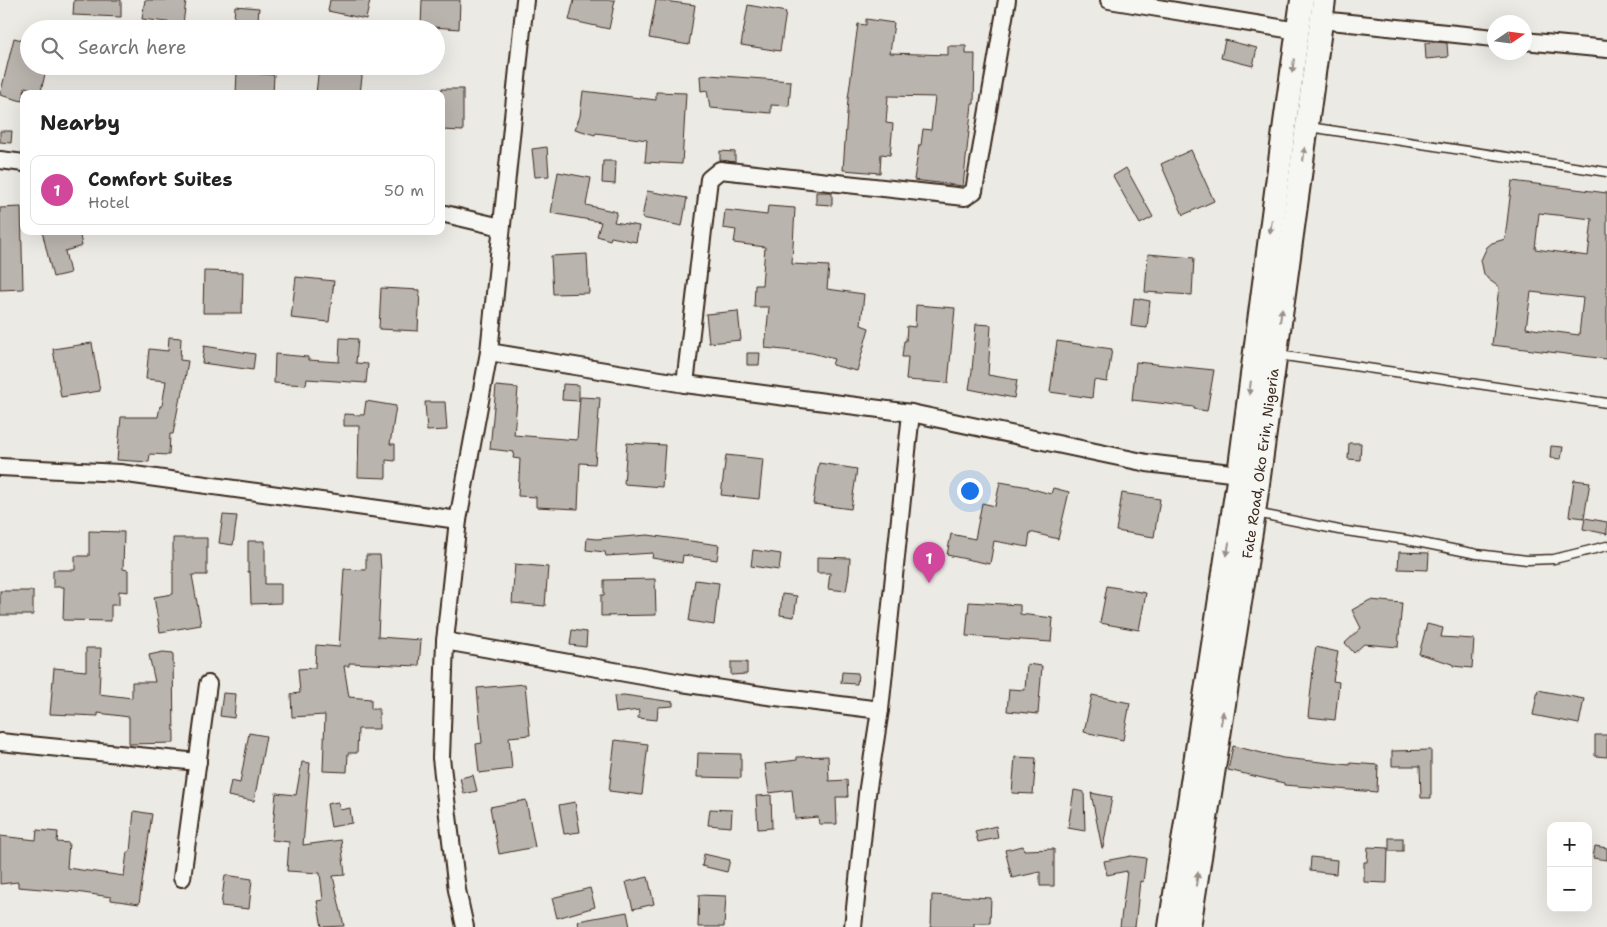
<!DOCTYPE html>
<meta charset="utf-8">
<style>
:root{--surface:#fff;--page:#f6f6f6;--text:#222;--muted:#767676;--line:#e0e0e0;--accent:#2563eb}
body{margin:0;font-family:"Shantell Sans",sans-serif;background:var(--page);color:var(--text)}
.controls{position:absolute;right:15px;bottom:15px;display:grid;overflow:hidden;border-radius:10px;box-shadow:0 5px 20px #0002}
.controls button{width:45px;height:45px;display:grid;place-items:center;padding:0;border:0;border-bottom:1px solid var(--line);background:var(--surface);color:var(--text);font:25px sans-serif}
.compass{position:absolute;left:1487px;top:15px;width:45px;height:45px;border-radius:50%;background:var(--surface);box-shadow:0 5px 20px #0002;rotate:77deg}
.you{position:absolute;left:969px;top:490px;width:18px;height:18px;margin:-12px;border:4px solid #fff;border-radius:50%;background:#1a73e8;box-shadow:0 0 0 8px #1a73e833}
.badge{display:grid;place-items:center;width:32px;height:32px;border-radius:50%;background:var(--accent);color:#fff;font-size:16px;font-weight:700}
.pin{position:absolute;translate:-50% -41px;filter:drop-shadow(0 1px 2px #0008)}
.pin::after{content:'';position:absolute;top:26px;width:18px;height:15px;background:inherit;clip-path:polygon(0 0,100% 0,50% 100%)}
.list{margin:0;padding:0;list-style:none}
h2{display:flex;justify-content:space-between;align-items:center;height:65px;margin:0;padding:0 20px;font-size:21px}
h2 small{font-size:16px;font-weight:400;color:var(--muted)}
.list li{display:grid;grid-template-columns:32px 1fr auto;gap:15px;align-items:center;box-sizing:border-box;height:70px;margin:0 10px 10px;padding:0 10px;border:1px solid var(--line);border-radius:10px}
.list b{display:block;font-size:19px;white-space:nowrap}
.list p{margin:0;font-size:16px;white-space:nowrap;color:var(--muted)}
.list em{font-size:16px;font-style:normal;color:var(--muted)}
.icon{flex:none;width:28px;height:28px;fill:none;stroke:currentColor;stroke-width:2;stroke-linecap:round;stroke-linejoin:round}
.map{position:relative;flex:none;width:1607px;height:927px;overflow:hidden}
.search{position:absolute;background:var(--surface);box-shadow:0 5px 20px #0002;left:20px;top:20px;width:425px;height:55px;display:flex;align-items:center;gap:12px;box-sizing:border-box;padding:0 18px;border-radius:28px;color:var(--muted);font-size:19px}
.panel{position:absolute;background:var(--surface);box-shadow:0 5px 20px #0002;left:20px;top:90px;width:425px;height:145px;border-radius:10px}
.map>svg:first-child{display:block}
.building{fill:#bab4ae;stroke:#3b2a1e;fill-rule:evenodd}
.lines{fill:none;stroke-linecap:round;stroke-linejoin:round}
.lane-casing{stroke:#3b2a1e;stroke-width:11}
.street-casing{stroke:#3b2a1e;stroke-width:20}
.secondary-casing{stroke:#3b2a1e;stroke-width:26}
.lane{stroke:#f6f6f2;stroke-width:8}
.street{stroke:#f6f6f2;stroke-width:16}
.secondary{stroke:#f6f6f2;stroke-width:22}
.oneway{fill:#989088}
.labels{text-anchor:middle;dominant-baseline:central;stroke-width:4;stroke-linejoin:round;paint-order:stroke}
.street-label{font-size:14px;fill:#3b2a1e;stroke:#f6f6f2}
</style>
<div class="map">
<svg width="1607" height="927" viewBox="0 0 1607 927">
<rect width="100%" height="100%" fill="#ebeae5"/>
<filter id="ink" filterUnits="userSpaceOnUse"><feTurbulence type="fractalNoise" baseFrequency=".02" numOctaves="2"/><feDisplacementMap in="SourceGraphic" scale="10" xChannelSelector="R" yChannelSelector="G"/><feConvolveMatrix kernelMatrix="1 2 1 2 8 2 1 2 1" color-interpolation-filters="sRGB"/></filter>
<g filter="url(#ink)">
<g class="building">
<polygon points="74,0 121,0 121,17 73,15"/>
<polygon points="145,0 186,0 183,24 142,19"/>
<polygon points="330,0 370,0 366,19 328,11"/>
<polygon points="422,0 460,0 459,29 421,26"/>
<polygon points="574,0 615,0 609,29 569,20"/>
<polygon points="656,0 695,5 689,45 649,38"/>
<polygon points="748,5 786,12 780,51 741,45"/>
<polygon points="235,6 259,8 258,20 234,19"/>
<polygon points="866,19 894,23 890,53 948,55 948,46 966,46 966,54 975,54 974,104 972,104 963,186 914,180 919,145 921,145 923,129 931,130 935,97 888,96 886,123 893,124 890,155 881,154 880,173 843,170 848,99 858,24 866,25"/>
<polygon points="14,38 29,42 29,66 47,66 41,91 25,87 22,101 0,95"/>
<polygon points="1225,40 1257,48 1253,66 1221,58"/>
<polygon points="1436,42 1447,43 1448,57 1426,59 1425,43"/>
<polygon points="319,66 363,68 360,94 316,94"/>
<polygon points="237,72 274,75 273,94 236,94"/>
<polygon points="709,75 791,81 789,106 771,105 771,113 710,108 707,90 701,91 700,76"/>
<polygon points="441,89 463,89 463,131 441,130"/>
<polygon points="583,91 656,100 656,92 686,93 682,164 645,162 647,140 596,133 595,135 575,129 580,116"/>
<polygon points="0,131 12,131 11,143 0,142"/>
<polygon points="547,147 549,176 535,177 532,149"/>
<polygon points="1191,150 1214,201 1183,215 1161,164"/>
<polygon points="720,151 735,152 735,162 720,160"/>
<polygon points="603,161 616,161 615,184 602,183"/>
<polygon points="1126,168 1153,217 1140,224 1113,176"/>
<polygon points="558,172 591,178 586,205 617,212 614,222 639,226 636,242 611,237 610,240 597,236 601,222 551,213"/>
<path d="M1512,181L1607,193V359L1492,345L1499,287L1488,279L1484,274L1481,260L1487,247L1492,243L1505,239ZM1539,213L1592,219L1588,256L1535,249ZM1531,292L1583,298L1579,335L1526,328Z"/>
<polygon points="647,191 687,198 682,226 642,218"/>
<polygon points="816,192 832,192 832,205 816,204"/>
<polygon points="768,206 795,208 792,264 829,266 827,289 864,294 861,325 869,328 857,371 832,365 834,359 812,353 765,348 769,307 754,307 755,285 762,285 765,247 734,243 736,230 723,228 725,210 767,215"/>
<polygon points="21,207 23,289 0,290 0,208"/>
<polygon points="42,231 79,231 82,246 65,251 70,273 53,277"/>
<polygon points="587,254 589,293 553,294 551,256"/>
<polygon points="1148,254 1194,258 1192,295 1145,292"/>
<polygon points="204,271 243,272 242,313 203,313"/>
<polygon points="296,277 334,281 329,322 291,318"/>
<polygon points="381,288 420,290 418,331 379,329"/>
<polygon points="1134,298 1150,301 1147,328 1131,326"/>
<polygon points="916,305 955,308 948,383 906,380 908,357 902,357 904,341 906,341 907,326 915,327"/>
<polygon points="738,311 741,340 709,343 706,314"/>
<polygon points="976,324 991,325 988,375 1017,380 1014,398 969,389 972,371"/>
<polygon points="169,337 181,338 180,360 188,361 182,397 180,397 173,434 170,434 169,455 150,454 149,462 117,460 121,417 158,417 160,406 162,406 166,381 146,379 149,349 168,351"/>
<polygon points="340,338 358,339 356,363 368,364 366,383 307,379 306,385 274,383 275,354 308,357 308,360 339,362"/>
<polygon points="1057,341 1112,349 1107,382 1094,380 1092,398 1050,392"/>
<polygon points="92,343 100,391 61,397 53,349"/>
<polygon points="204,346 255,354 253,370 202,363"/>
<polygon points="747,353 760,353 759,365 747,365"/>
<polygon points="1136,362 1214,370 1207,411 1194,409 1194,407 1132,400"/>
<polygon points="563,384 579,385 579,401 562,400"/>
<polygon points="496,386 518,388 514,435 577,440 580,397 600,398 595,464 580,463 578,509 536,507 536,497 518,496 520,459 513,458 514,452 490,449"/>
<polygon points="366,401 396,406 390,444 395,444 395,461 386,460 386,478 358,477 359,426 344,426 344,414 364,415"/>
<polygon points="425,402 445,402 447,430 427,431"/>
<polygon points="627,443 665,445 662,487 624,484"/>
<polygon points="1349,443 1361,443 1360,460 1348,459"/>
<polygon points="1551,446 1563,447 1561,459 1550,458"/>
<polygon points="726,455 763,459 759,499 721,495"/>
<polygon points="819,463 857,469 851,509 813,504"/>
<polygon points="1574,480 1590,482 1584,518 1569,516"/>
<polygon points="1000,482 1029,487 1029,488 1051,494 1053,488 1069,492 1058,539 1030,532 1028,547 994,541 990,564 947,555 951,534 975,539 982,503 995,506"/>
<polygon points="1122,493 1160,499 1154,537 1116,531"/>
<polygon points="223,515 237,516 233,545 219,543"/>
<polygon points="1585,518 1607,522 1607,534 1583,529"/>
<polygon points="89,531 124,532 123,569 128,570 128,592 119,591 119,605 111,605 111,621 63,620 64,587 53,587 53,570 75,570 75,556 89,556"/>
<polygon points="648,535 719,545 717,560 683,555 682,563 652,558 653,553 606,556 605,552 586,550 587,538 597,539"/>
<polygon points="173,538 207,538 207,575 192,575 201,625 160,632 154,597 173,594"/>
<polygon points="248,541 265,541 265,584 281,584 281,603 251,604 250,572 248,572"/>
<polygon points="753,550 781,554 779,570 751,566"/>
<polygon points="1399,552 1429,553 1428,570 1398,569"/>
<polygon points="366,555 380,555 381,571 378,637 421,640 419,666 349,663 349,666 344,666 349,697 371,699 371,709 379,709 379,729 358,729 357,753 348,753 347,772 323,771 325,715 292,717 291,694 300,693 298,669 315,668 316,645 339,647 344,569 366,570"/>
<polygon points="817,557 850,558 849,574 846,591 828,589 830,573 817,573"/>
<polygon points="515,564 548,567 545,606 512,603"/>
<polygon points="655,579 656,615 601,616 601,595 604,595 604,580"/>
<polygon points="695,580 719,583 714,625 689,621"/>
<polygon points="1107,586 1146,593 1139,630 1100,623"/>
<rect x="0" y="591" width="33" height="24"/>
<polygon points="782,594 797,596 794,617 780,615"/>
<polygon points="1370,600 1402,603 1398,647 1364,644 1354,653 1345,643 1361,628 1352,610"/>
<polygon points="969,602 1020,605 1020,614 1053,618 1051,642 966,636"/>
<polygon points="1427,624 1443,628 1441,637 1474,639 1472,668 1453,666 1453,664 1419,654"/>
<polygon points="572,630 587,632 586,647 570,645"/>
<polygon points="1316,647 1338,652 1333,681 1339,682 1335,720 1308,717 1313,670 1312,670"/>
<polygon points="86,648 101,648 99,694 132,698 132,682 155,682 149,655 163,652 173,653 174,743 129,744 129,717 98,713 98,716 50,714 54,668 86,671"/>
<polygon points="731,662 747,662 747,674 731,675"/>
<polygon points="1027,664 1042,666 1038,714 1007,711 1009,689 1025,690"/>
<polygon points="842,672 858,673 857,684 841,683"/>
<polygon points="525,684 530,735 509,737 512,769 479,773 476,744 482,743 477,688"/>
<polygon points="1538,690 1584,699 1579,724 1533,715"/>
<polygon points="223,693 236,694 234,718 220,716"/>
<polygon points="624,695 673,702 673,706 658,707 657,720 638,718 639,710 616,713 614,696"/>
<polygon points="1092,695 1130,703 1123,740 1084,732"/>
<polygon points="249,733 266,736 254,801 228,796 231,781 240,783"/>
<polygon points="1595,735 1607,735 1607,757 1595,756"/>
<polygon points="615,740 648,744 642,795 609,791"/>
<polygon points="1233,746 1283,758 1350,765 1350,763 1378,765 1377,792 1284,785 1284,783 1228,770"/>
<polygon points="1431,750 1431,798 1421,798 1420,766 1392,766 1392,751"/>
<polygon points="698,753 741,754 741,778 697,777"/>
<polygon points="828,756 829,781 847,780 848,797 836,797 837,824 819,824 818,817 795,819 792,790 769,793 765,764 797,760 797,757"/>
<polygon points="1015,757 1036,758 1033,794 1012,793"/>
<polygon points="302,762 310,763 303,845 341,840 345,875 333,876 344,926 322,927 317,901 323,900 320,873 287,871 289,842 272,840 276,793 296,795"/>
<polygon points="473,775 477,791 464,794 460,778"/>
<polygon points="1074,790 1084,792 1085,831 1068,828"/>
<polygon points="1091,793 1112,797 1103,848 1102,848"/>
<polygon points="771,795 772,828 758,829 756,796"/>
<polygon points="526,800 535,847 499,854 490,807"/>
<polygon points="338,802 340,810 350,808 352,823 331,827 327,804"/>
<polygon points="575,802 580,832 564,834 559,805"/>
<polygon points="710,809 732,810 731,827 708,825"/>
<polygon points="134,811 152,814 139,904 111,900 111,897 76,892 18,887 18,882 0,884 0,836 36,840 37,830 58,832 57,842 69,843 67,868 124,876 127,852 130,852"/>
<polygon points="996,826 998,838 978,842 975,831"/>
<rect x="1389" y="838" width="14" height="13"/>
<polygon points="1023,846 1024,850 1054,849 1054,886 1040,886 1040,872 1012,878 1005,850"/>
<polygon points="1595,846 1607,848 1607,860 1593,858"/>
<polygon points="1368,847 1388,848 1387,883 1364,882 1364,862 1367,862"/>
<polygon points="704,854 730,860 727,872 702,866"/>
<polygon points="1131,856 1146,858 1143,882 1140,881 1135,927 1120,927 1127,871 1107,875 1104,861"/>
<polygon points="1311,857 1337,860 1336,874 1310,871"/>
<polygon points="225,875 252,879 249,909 221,906"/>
<polygon points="648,877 654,904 633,909 626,882"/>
<polygon points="590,888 595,907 557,918 552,898"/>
<polygon points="699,895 726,896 724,927 698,927"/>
<polygon points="932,895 991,898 990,923 974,923 974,927 931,927"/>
<polygon points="627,912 630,927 579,927 578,921"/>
</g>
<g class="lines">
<defs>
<g id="lane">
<polyline points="1309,127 1607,172"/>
<polyline points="1278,355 1607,403"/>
<polyline points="1256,513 1339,530 1407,540 1477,554 1527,560 1554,559 1607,546"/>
</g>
<g id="street">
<polyline points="1109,0 1298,31"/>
<polyline points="1321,20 1494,38"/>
<polyline points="1524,41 1607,49"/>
<polyline points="0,160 24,163"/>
<polyline points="441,213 501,227"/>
<polyline points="489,352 685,384 911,413 1147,463 1239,474"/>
<polyline points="685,384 709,179 720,170 965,197 974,191 1007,0"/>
<polyline points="0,467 120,473 458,520"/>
<polyline points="445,641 682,683 768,696 880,710"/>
<polyline points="0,742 198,762"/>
<polyline points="182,878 208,684"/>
<polyline points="465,927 457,890 441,758 445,641 458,520 489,352 525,0"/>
<polyline points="853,927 867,794 880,710 911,413"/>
</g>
<g id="secondary">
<polyline points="1170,927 1239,474 1285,123 1302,0"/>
<path id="s1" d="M1189,927L1254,513L1324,0"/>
</g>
</defs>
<use href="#lane" class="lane-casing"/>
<use href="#street" class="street-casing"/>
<use href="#secondary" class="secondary-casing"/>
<use href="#lane" class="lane"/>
<use href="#street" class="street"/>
<use href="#secondary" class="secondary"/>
</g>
<defs><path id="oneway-solid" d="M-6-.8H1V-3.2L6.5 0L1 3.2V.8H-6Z" transform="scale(1.25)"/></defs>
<g class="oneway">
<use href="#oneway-solid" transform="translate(1293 66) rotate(98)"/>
<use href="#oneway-solid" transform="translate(1304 154) rotate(-82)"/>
<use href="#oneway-solid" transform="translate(1271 227) rotate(97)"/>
<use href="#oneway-solid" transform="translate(1281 315) rotate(-82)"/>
<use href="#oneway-solid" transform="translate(1250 388) rotate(97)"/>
<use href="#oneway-solid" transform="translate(1228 549) rotate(99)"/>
<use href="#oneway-solid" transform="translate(1222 718) rotate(-81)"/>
<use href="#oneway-solid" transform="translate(1197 879) rotate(-81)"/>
</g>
</g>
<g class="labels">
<g class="street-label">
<text stroke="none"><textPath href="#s1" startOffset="469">Fate Road, Oko Erin, Nigeria</textPath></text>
</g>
</g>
</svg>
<div class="controls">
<button>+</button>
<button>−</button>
</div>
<svg class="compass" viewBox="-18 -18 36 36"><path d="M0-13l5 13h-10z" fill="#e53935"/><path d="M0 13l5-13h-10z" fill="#767676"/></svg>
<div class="you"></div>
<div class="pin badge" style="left:929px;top:583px;background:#d1479c">1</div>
<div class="search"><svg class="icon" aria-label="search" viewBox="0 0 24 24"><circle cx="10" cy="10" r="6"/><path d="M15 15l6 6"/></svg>Search here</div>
<section class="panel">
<h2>Nearby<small></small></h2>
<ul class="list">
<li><span class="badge" style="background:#d1479c">1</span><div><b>Comfort Suites</b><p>Hotel</p></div><em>50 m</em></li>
</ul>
</section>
</div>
